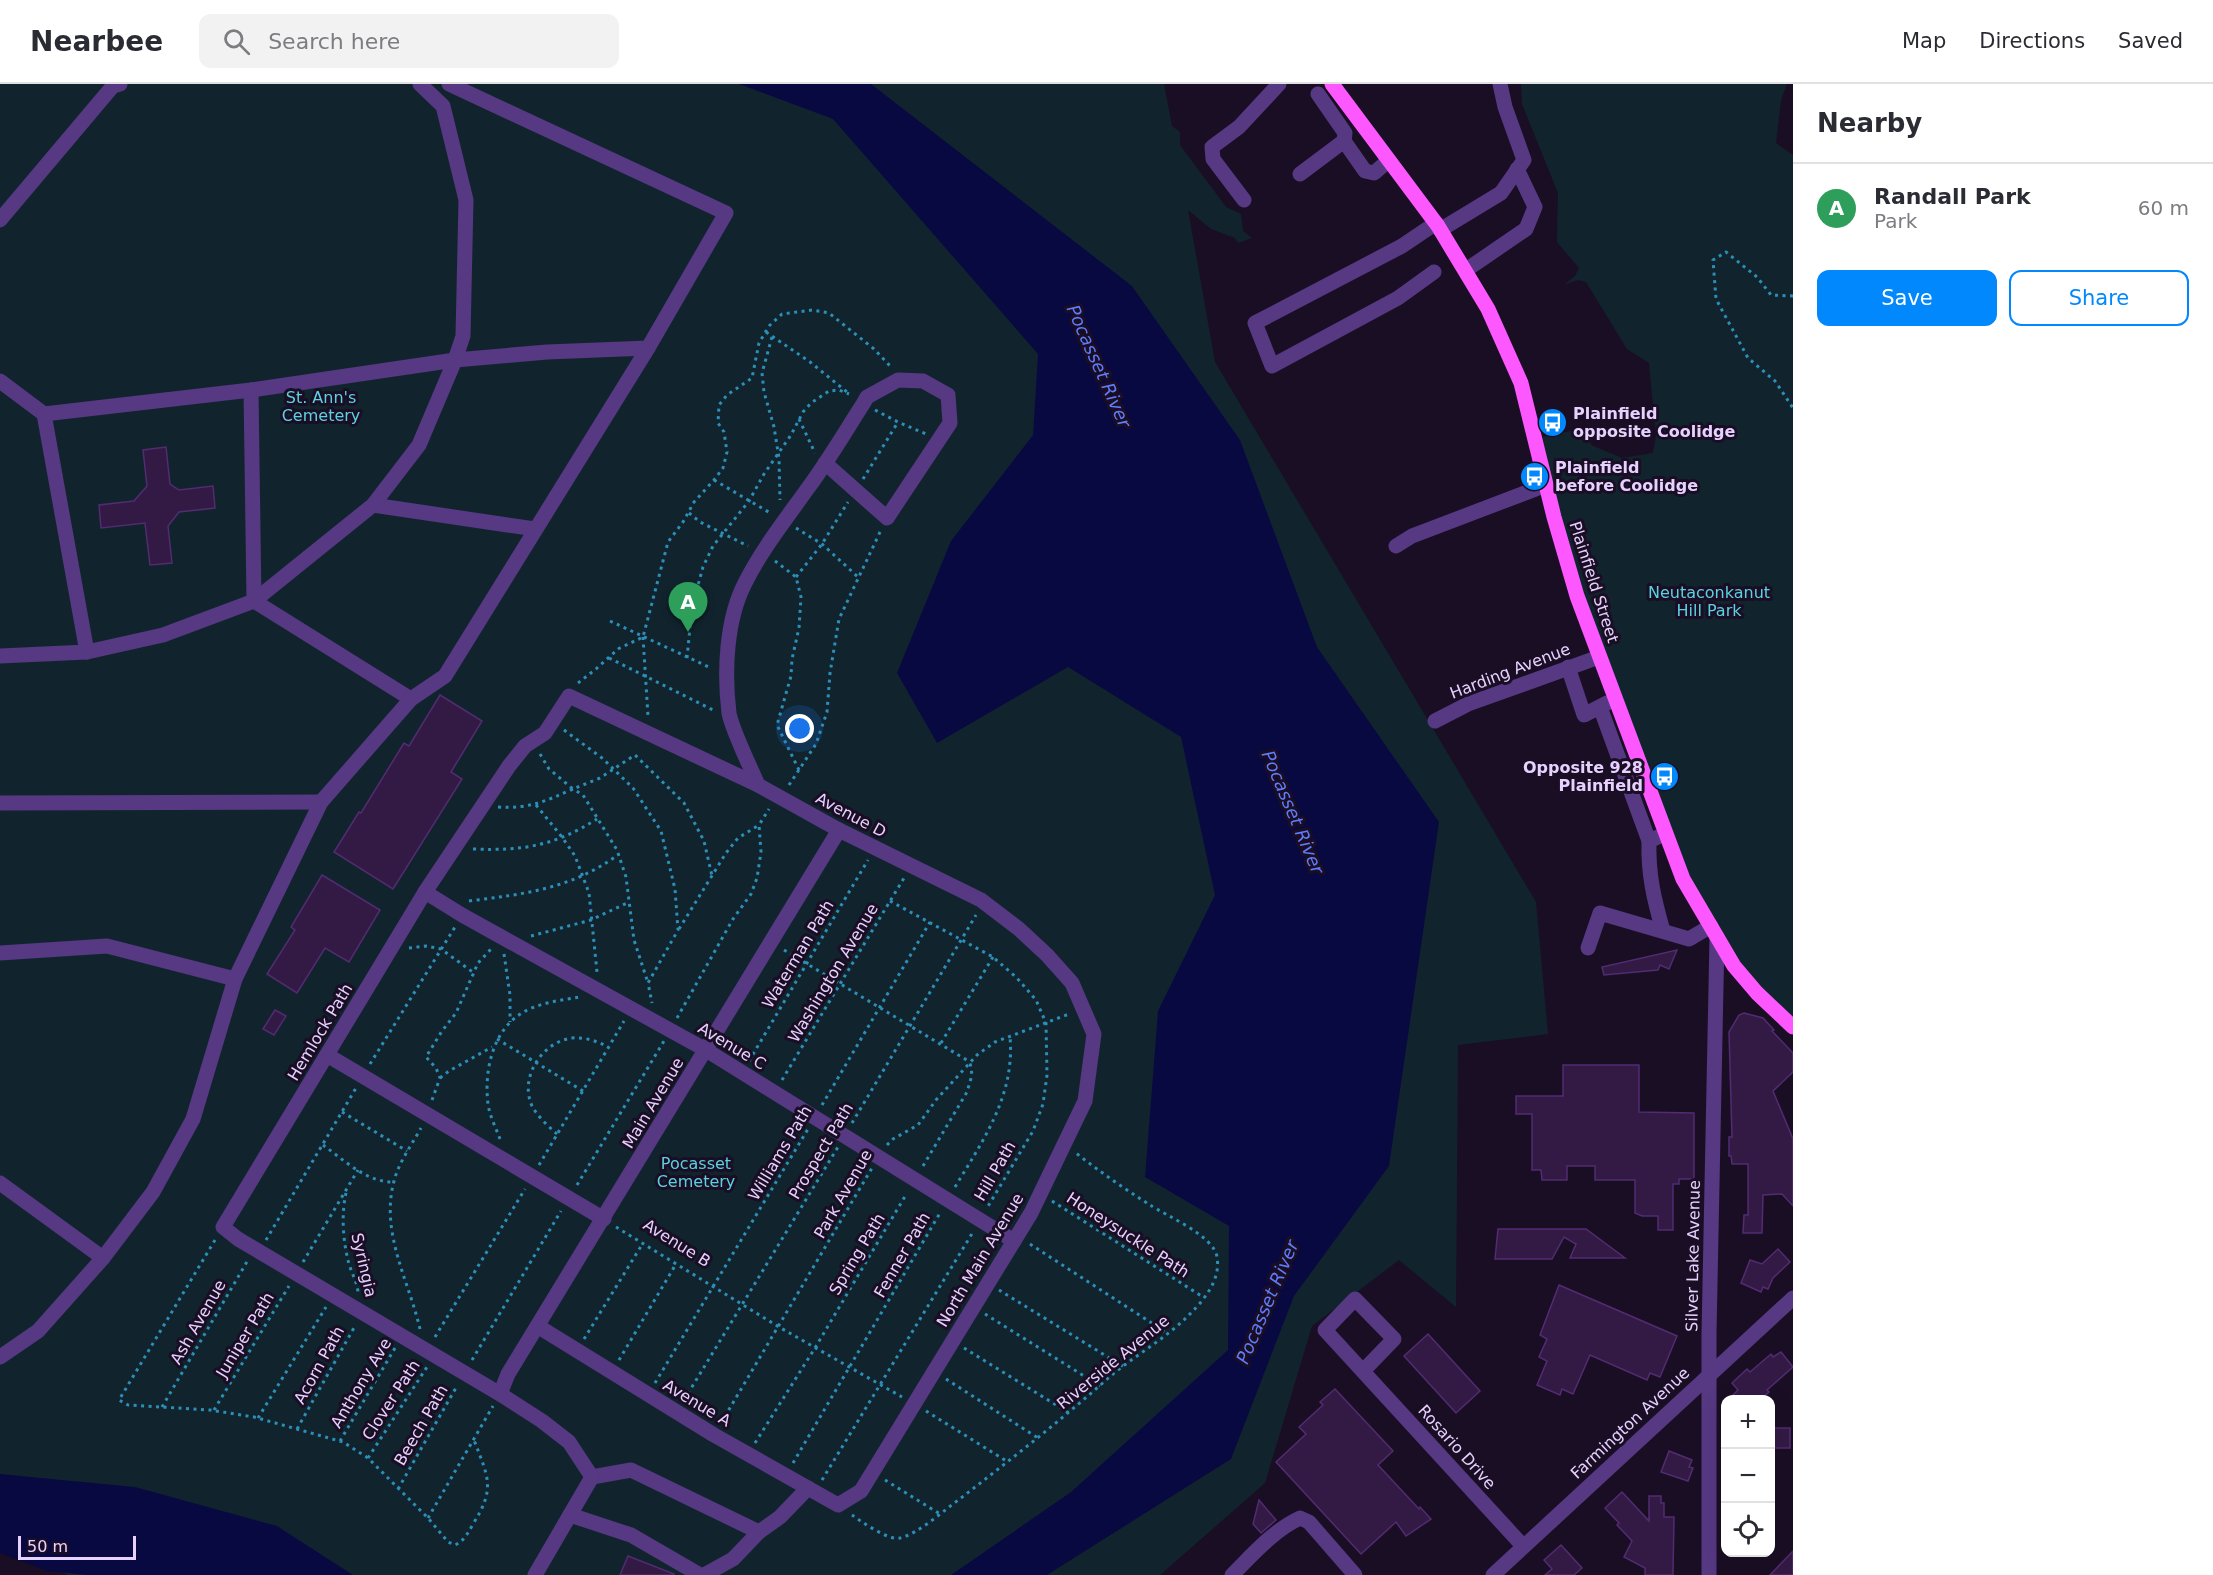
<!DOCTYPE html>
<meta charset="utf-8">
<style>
:root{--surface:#fff;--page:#f2f2f3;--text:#2b2b33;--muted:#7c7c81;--line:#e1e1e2;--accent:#0088fc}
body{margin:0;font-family:"DejaVu Sans",sans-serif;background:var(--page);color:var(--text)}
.controls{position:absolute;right:18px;bottom:18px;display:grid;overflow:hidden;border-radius:12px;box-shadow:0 6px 24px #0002}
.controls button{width:54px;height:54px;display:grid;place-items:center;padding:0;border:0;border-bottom:2px solid var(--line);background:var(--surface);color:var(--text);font:30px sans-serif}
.scale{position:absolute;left:18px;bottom:15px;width:118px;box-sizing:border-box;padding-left:6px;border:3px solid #e7d1ff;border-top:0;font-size:16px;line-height:21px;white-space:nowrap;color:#e7d1ff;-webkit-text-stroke:4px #1a0e24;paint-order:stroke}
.you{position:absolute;left:800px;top:645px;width:21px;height:21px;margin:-15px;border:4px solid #fff;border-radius:50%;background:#1a73e8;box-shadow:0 0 0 9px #1a73e833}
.badge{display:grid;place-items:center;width:39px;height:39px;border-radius:50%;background:var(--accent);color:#fff;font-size:20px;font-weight:700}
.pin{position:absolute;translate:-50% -50px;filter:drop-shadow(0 2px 3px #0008)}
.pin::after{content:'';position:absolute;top:32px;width:21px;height:18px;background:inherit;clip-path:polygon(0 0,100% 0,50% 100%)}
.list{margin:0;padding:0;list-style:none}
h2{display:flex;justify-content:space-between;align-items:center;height:78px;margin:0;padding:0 24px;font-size:26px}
h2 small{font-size:20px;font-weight:400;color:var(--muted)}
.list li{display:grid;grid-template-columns:39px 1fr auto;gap:18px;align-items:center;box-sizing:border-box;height:90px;padding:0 24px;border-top:2px solid var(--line)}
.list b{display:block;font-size:22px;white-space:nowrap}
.list p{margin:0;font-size:20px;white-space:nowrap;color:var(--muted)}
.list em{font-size:20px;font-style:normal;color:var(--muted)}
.actions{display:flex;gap:12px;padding:18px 24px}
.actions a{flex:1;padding:14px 0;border:2px solid var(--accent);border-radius:12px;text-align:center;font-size:21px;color:var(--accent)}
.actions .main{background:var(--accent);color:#fff}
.icon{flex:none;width:33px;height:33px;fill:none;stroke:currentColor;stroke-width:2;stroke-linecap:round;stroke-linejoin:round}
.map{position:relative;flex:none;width:1793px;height:1491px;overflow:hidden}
header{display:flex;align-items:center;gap:36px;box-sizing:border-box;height:84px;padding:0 30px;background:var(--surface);border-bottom:2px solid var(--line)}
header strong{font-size:28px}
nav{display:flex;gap:33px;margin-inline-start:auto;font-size:21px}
.search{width:420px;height:54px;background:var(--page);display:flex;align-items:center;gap:15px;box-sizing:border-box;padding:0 21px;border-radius:12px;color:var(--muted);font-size:22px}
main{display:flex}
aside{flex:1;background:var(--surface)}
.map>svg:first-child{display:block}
.green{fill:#11242e}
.water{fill:#090942}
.building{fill:#321a45;stroke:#522b71;stroke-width:1.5}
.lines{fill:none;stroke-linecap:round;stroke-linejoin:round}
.path{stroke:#2d8eb7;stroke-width:3;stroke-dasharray:3 4.5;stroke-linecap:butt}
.minor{stroke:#563883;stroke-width:15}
.major{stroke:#fd58ff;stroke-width:15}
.labels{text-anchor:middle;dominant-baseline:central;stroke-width:6;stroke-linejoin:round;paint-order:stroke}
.park-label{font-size:16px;fill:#5bd2e1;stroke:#1a0e24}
.poi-label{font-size:16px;font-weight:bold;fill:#e7d1ff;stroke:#1a0e24;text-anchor:start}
.street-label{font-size:16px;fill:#e7d1ff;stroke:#1a0e24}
.water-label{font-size:18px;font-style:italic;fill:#5f7bff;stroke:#1a0e24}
</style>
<header>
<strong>Nearbee</strong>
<div class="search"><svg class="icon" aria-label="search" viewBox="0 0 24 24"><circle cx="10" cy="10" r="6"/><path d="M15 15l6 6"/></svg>Search here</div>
<nav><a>Map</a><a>Directions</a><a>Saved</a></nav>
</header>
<main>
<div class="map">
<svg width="1793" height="1491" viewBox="0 0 1793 1491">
<rect width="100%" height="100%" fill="#1a0e24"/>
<g class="green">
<polygon points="0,0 1164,0 1172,42 1180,48 1180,61 1226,123 1241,130 1243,147 1252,154 1238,159 1235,154 1211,145 1188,126 1215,278 1536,818 1548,950 1458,961 1456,1223 1399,1176 1312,1242 1265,1399 1160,1491 68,1491 0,1465"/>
<polygon points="1521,0 1787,0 1781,16 1776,59 1793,71 1793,946 1710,841 1596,564 1539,354 1588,343 1591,361 1622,374 1653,369 1656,352 1649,279 1627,265 1586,198 1578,196 1564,201 1575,192 1579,184 1557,158 1558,109 1522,20"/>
</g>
<g class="water">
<polygon points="739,0 871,0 1132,202 1240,356 1317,563 1439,738 1389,1082 1294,1212 1231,1375 1047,1491 951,1491 1071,1408 1228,1266 1229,1142 1145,1093 1158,927 1215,811 1181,653 1068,583 937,659 897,589 951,457 1033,351 1038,270 833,35"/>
<polygon points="0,1390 135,1403 277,1442 353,1491 88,1491 47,1487 0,1469"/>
</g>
<g class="building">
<polygon points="166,363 170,400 179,406 213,402 215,424 179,428 168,442 172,479 150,481 145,439 101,444 99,421 134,417 147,402 143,366"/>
<polygon points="440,611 482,637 451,688 462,695 393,805 334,768 359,728 361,729 404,659 409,662"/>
<polygon points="322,791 380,826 349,878 325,864 297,909 267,890 295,846 291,843"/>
<polygon points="1677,866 1669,885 1660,881 1658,886 1604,891 1602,883"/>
<polygon points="275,926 286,932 274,951 263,945"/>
<polygon points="1744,929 1763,934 1774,946 1772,947 1793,969 1793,988 1773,1007 1793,1055 1793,1122 1782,1110 1763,1111 1762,1149 1743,1149 1744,1131 1748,1131 1748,1080 1732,1080 1731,1072 1729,1072 1729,1053 1732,1053 1729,948 1739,931"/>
<polygon points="1563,981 1639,981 1639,1028 1694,1029 1694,1095 1679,1095 1679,1100 1673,1100 1673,1146 1658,1146 1658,1132 1642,1132 1635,1129 1635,1096 1595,1096 1595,1082 1567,1082 1567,1096 1542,1096 1541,1086 1532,1086 1532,1030 1516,1030 1516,1012 1563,1012"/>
<polygon points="1498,1145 1586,1145 1625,1174 1570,1174 1576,1160 1564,1153 1552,1175 1495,1175"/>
<polygon points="1778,1165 1790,1178 1773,1194 1768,1205 1763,1203 1761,1208 1741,1199 1750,1176 1762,1180"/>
<polygon points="1559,1201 1677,1252 1660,1293 1650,1289 1647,1296 1590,1271 1573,1310 1562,1305 1560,1311 1537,1301 1547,1277 1539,1273 1547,1255 1540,1251"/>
<polygon points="1428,1250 1480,1307 1456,1329 1404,1272"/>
<polygon points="1781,1268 1793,1283 1767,1306 1769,1308 1760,1316 1728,1316 1738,1306 1732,1299 1747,1285 1750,1288 1771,1270 1773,1273"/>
<polygon points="1335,1305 1393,1367 1378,1381 1419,1425 1420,1423 1431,1435 1406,1452 1396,1438 1361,1470 1276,1378 1306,1350 1299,1343 1323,1321 1320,1318"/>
<rect x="1770" y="1344" width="20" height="20"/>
<polygon points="1669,1367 1692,1376 1689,1383 1693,1384 1688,1397 1661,1388"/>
<polygon points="1622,1408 1649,1437 1649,1412 1661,1412 1661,1419 1664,1419 1664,1433 1674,1433 1673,1491 1645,1491 1645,1484 1624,1473 1632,1457 1617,1441 1619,1439 1605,1424"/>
<polygon points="1259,1416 1276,1436 1261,1449 1253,1440"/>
<polygon points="1561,1461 1582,1484 1574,1491 1545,1491 1552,1485 1544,1476"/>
<polygon points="1793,1467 1793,1491 1770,1491"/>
<polygon points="628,1472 674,1490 674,1491 620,1491"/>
</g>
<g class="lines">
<g class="path">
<polyline points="1793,212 1771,211 1757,193 1726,168 1713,176 1716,215 1748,274 1775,297 1793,324"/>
<polyline points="766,248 810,278 847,308"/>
<polyline points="772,253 762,289 764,308 774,343 779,374 780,416"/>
<polyline points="875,326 898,338 926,350"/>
<polyline points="799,335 815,369"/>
<polyline points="863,395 898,338"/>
<polyline points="714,396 772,430"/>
<polyline points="689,429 700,438 748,462"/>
<polyline points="796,444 822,460 858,493"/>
<polyline points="775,477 796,493 801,513 799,544 792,575 791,592 777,641 799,686"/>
<polyline points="796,493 822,460 848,418"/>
<polyline points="610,537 711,584"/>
<polyline points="643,553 648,632"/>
<polyline points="609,574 713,626"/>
<polyline points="687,574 692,523 703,483 713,462 749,417 764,390 791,351 803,328 811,319 829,307 839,306 849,310"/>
<polyline points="578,599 596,585 618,565 643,553 668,458 683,438 694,418 714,396 723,384 727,368 724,348 718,339 719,321 727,311 752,294 759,259 769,242 782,230 812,226 829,229 874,265 892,284"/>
<polyline points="564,646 602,674 633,704 661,747 675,805 678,846 648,899 652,919"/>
<polyline points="540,670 549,685 573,705 600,694 635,671 684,719 704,757 712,792"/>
<polyline points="789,701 816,660 827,628 830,589 839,535 881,446"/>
<polyline points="536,721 562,753 575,772 589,809 597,888"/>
<path d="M498,723C529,725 546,717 573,705L583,711L617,766L626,793L634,856L648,899"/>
<path d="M473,765C523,767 554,762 597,735"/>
<path d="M469,817C524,810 572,805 619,770"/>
<polyline points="890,817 993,873 1017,894 1036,916 1046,939 1047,991 1043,1020 1033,1047 987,1124"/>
<polyline points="679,845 726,769 738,754 759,741"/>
<polyline points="531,852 591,836 629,818"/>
<polyline points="409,864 426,862 441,865 474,889"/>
<polyline points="784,866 970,978"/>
<polyline points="504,870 510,911 510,938"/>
<polyline points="677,934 733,835 751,810 757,794 761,768 759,741 769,725"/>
<polyline points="497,955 583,1007"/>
<polyline points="941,959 993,873"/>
<polyline points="749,977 868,776"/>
<polyline points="370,980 455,843"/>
<polyline points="440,994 449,987 492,963"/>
<polyline points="782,996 904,794"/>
<polyline points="432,1016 440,994 436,984 426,973 442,947 456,929 478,879 491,865"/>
<polyline points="822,1021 930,838"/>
<polyline points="342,1028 407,1067"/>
<polyline points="852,1039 976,831"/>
<path d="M557,1050C548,1042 538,1033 532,1022C519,993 542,958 572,954C585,953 597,957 608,963"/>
<path d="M500,1055C496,1044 490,1033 488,1020C484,988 492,947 522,929C538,919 561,916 580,913"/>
<path d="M323,1061C344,1076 366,1098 393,1098"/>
<polyline points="887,1061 893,1055 918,1041 936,1016 977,971 995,958 1069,930"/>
<polyline points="539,1081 624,937"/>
<polyline points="923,1082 967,1008 972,991 970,978"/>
<polyline points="577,1101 664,957"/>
<path d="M955,1103C984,1055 1015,1011 1010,953"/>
<path d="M346,1109C341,1131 343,1158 349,1180C352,1190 357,1198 358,1208"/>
<polyline points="1052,1117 1203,1213"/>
<polyline points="616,1143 779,1243 902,1313"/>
<path d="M215,1156L119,1316L128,1321L210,1326L254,1333L343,1358L368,1374L428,1434L448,1458L455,1461C464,1457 468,1449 473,1440C496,1404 488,1393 474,1356"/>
<polyline points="266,1156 356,1004"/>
<polyline points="1030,1160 1167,1249"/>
<polyline points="303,1178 358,1086"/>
<polyline points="999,1206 1124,1283"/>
<polyline points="985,1230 1100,1302"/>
<path d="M420,1245C409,1197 380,1149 394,1097C399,1078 411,1062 421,1044"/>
<polyline points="435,1253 525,1105"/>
<polyline points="584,1255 643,1159"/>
<polyline points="964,1264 1069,1329"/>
<polyline points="472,1276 561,1127"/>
<polyline points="619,1276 676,1180"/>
<polyline points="946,1295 1038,1354"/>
<polyline points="655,1299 808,1045"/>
<polyline points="684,1316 838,1063"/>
<polyline points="162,1323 248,1176"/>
<polyline points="214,1326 289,1202"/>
<polyline points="926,1327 1008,1378"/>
<polyline points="258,1334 326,1223"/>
<polyline points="721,1339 872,1084"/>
<polyline points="297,1345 355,1242"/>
<polyline points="340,1357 395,1264"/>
<polyline points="755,1359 815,1264 907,1109"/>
<polyline points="368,1374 427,1283"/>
<polyline points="793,1379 940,1129"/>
<polyline points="822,1396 973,1148"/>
<polyline points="885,1396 940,1430"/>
<polyline points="398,1405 457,1302"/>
<path d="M852,1431C862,1438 889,1457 900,1454C920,1449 944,1426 961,1414C1010,1376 1059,1338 1106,1296C1132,1273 1164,1256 1188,1232C1204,1216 1221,1196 1217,1173C1214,1152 1167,1132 1150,1121C1125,1105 1100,1088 1076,1069"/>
<polyline points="428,1434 493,1322"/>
</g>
<g class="minor">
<polyline points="1344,57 1365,87 1374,89 1388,77"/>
<polyline points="1300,90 1344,57 1345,49 1318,10"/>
<polyline points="1244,116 1213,75 1212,63 1239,43 1279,0"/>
<polyline points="0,136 113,2 120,0"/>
<polyline points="1440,146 1501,109 1524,76 1505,23 1500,0"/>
<polyline points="1466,186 1526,145 1535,123 1517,85"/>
<polyline points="1434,188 1398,214 1272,282 1255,239 1402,162 1436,139"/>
<polyline points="0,297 44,330 87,568"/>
<polyline points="251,306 254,517 411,615"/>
<polyline points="44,330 251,306 455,276 547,268 648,264"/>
<polyline points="373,421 535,445"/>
<polyline points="1396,462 1412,452 1546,401"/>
<polyline points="0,572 87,568 163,551 254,517 373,421 419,361 455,276 463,252 466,116 443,22 420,0"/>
<polyline points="1568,583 1584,631 1607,619"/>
<polyline points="1600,623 1649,757"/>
<polyline points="1435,637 1468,620 1599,573"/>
<path d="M758,701C750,682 732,646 729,629C724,588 726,536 745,499C762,465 786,435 808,404C828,377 845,348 863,320L867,313L898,296L923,297L948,311L950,339L887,434L825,379"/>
<polyline points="0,719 321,718"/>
<path d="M1658,753L1649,757C1648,791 1654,815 1663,847"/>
<polyline points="425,808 462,831 706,966 1014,1157"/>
<polyline points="1588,864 1600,829 1689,855 1711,842"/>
<polyline points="0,869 107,862 235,895"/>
<polyline points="327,971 604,1135"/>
<polyline points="0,1099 103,1174"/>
<polyline points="0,1273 38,1247 103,1174 153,1108 193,1035 235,895 321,718 411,615 445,592 648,264 726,129 449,0"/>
<polyline points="1364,1286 1394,1255 1355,1215 1325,1246 1523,1462"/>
<polyline points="500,1310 508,1290 839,746"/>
<polyline points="592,1393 631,1386 759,1448"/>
<polyline points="570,1431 631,1451 700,1491"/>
<polyline points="535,1491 592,1393 569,1358 542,1337 500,1310 238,1155 223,1143 425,808 509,682 525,662 545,649 569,612 758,701 839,746 981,816 1019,845 1047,871 1072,899 1094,950 1085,1017 1031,1129 861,1407 838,1421 714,1351 539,1243"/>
<polyline points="704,1491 733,1475 759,1448 780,1433 808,1404"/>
<path d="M1232,1491C1252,1471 1274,1446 1300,1434L1309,1438L1355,1491"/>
<polyline points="1493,1491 1793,1214"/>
<polyline points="1709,1491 1709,1250 1717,853"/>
</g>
<polyline class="major" points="1332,0 1438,142 1488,225 1521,299 1554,433 1577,512 1683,795 1734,882 1757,909 1793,943"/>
</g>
<defs>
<symbol id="bus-disc" viewBox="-11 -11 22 22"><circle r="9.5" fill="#0088fc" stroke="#1a0e24"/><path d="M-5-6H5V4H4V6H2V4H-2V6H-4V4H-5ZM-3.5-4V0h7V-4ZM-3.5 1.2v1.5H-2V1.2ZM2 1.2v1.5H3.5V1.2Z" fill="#fff"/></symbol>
</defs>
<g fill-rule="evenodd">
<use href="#bus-disc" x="1536" y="322" width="33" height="33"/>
<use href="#bus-disc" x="1518" y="376" width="33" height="33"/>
<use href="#bus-disc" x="1648" y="676" width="33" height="33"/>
</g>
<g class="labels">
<g class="park-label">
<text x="321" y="313">St. Ann's<tspan x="321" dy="18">Cemetery</tspan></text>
<text x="1709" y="508">Neutaconkanut<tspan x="1709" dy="18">Hill Park</tspan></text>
<text x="696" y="1079">Pocasset<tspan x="696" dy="18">Cemetery</tspan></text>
</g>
<g class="poi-label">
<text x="1573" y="329">Plainfield<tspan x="1573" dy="18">opposite Coolidge</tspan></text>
<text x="1555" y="383">Plainfield<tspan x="1555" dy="18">before Coolidge</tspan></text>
<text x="1643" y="683" text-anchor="end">Opposite 928<tspan x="1643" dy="18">Plainfield</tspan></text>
</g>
<g class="street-label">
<text transform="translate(1594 498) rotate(72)">Plainfield Street</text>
<text transform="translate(1510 587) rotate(-21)">Harding Avenue</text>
<text transform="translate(851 731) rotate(28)">Avenue D</text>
<text transform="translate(798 870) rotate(-59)">Waterman Path</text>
<text transform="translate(833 889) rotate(-59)">Washington Avenue</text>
<text transform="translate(320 948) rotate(-59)">Hemlock Path</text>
<text transform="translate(732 962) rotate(31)">Avenue C</text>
<text transform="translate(653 1019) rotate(-59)">Main Avenue</text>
<text transform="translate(821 1067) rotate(-59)">Prospect Path</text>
<text transform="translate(780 1069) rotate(-59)">Williams Path</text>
<text transform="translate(995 1087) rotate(-60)">Hill Path</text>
<text transform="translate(843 1110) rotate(-60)">Park Avenue</text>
<text transform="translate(1128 1151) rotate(33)">Honeysuckle Path</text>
<text transform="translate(677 1159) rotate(32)">Avenue B</text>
<text transform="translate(857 1170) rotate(-59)">Spring Path</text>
<text transform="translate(902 1171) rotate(-60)">Fenner Path</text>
<text transform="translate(1693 1172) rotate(-89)">Silver Lake Avenue</text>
<text transform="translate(980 1176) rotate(-59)">North Main Avenue</text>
<text transform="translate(364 1181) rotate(77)">Syringia</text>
<text transform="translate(198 1238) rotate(-60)">Ash Avenue</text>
<text transform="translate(245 1251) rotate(-59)">Juniper Path</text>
<text transform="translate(1113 1278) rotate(-39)">Riverside Avenue</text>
<text transform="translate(319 1281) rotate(-61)">Acorn Path</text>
<text transform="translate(361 1299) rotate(-59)">Anthony Ave</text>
<text transform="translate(391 1316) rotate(-57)">Clover Path</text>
<text transform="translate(697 1319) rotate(31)">Avenue A</text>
<text transform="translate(1630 1339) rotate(-43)">Farmington Avenue</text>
<text transform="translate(421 1341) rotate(-60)">Beech Path</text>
<text transform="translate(1457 1363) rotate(48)">Rosario Drive</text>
</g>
<g class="water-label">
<text transform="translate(1099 282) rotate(66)">Pocasset River</text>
<text transform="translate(1293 728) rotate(67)">Pocasset River</text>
<text transform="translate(1267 1218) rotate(-67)">Pocasset River</text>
</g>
</g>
</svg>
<div class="controls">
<button>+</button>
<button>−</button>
<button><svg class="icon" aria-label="locate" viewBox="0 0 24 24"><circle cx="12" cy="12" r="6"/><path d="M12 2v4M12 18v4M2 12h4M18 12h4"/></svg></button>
</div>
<div class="scale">50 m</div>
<div class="you"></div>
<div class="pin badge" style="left:688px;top:548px;background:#2e9e5b">A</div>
</div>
<aside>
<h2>Nearby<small></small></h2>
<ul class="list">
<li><span class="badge" style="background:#2e9e5b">A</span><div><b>Randall Park</b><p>Park</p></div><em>60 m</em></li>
</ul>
<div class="actions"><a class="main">Save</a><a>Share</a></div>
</aside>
</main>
